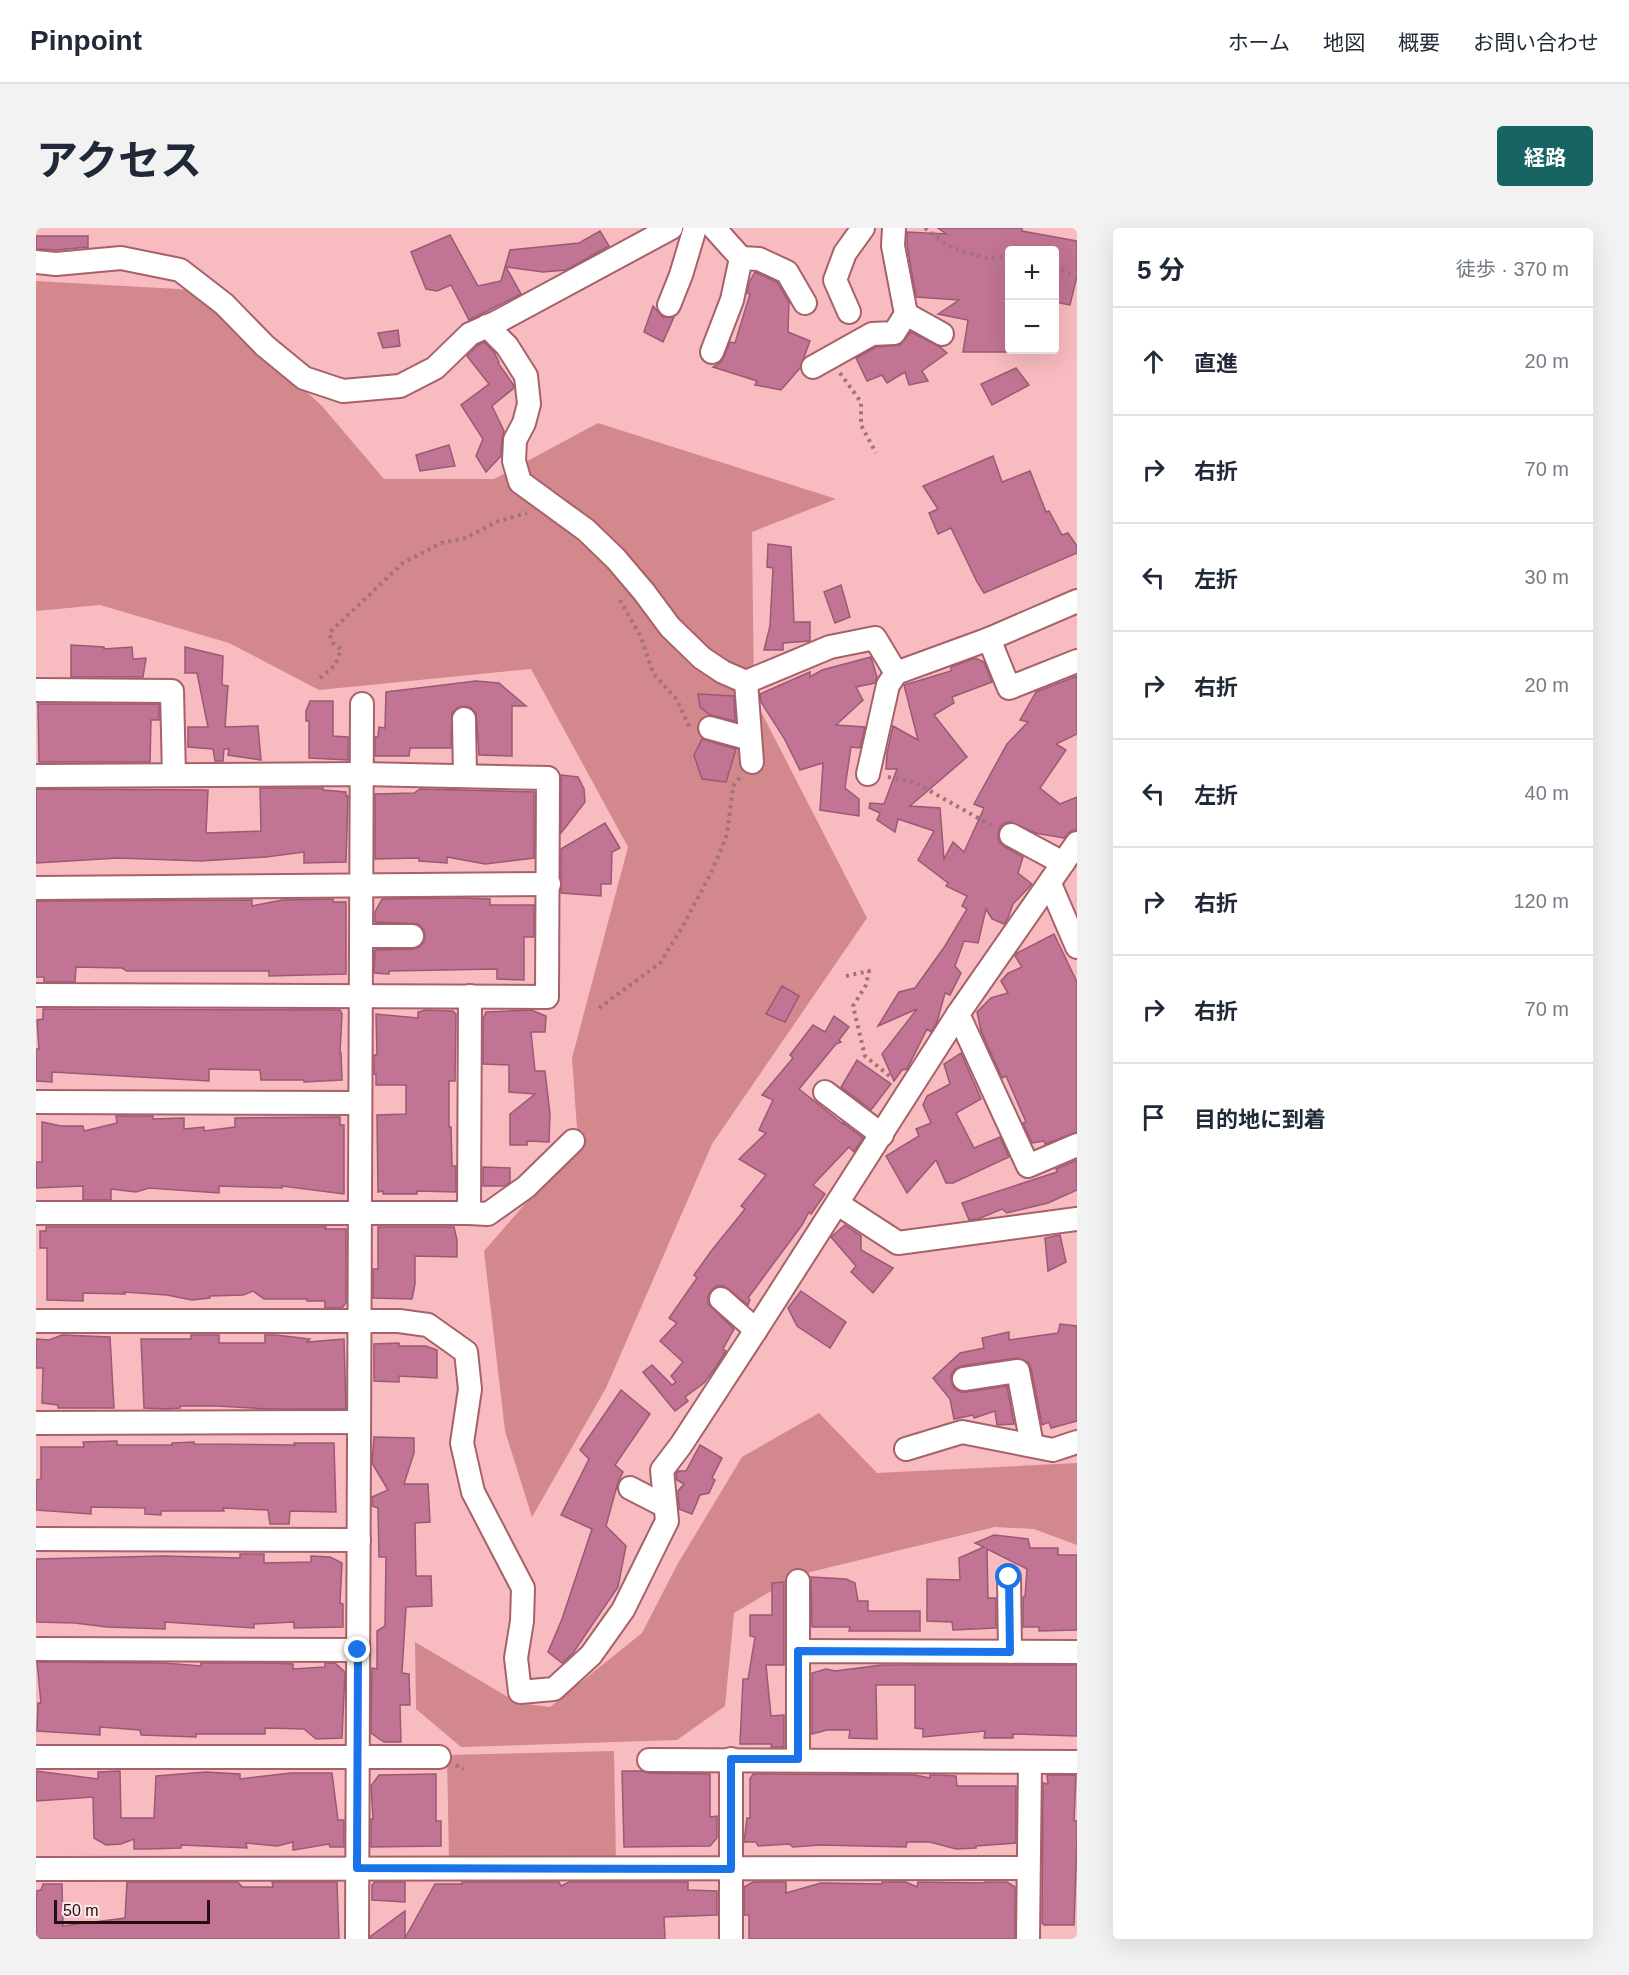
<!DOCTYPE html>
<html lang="ja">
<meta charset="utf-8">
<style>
:root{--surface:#fff;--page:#f2f2f3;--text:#1f2937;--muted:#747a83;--line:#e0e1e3;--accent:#166564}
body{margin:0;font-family:Helvetica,"Noto Sans JP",sans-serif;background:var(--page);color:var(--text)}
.controls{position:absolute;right:18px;top:18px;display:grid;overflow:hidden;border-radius:6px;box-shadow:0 6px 24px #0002}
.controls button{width:54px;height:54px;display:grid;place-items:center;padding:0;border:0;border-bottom:2px solid var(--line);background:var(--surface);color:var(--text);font:30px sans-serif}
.scale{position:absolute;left:18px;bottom:15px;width:156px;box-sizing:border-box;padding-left:6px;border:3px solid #270d10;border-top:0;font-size:16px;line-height:21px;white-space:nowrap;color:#270d10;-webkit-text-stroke:4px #fae9ea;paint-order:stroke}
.stop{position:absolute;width:18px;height:18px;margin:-14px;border:4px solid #1a73e8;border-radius:50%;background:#fff}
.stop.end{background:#1a73e8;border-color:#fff;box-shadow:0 2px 6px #0008}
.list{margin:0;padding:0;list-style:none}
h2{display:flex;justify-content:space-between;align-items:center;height:78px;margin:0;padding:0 24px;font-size:26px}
h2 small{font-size:20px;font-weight:400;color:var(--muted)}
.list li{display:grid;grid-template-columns:39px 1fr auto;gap:18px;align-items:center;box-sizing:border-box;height:108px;padding:0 24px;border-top:2px solid var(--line)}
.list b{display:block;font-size:22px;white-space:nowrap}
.list em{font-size:20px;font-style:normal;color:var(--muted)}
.icon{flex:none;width:33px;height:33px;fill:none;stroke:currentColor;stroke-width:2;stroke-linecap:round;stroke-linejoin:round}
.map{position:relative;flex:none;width:1041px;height:1711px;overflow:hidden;border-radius:6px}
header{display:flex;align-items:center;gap:36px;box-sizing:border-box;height:84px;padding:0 30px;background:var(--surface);border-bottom:2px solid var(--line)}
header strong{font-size:28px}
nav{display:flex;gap:33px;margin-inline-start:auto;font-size:21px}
.intro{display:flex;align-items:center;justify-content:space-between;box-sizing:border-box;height:144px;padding:0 36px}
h1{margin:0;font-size:42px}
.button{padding:15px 27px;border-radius:6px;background:var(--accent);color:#fff;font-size:21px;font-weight:700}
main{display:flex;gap:36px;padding:0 36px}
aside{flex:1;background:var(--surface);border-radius:6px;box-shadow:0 6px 24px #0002}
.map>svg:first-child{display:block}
.green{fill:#d3888e}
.building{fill:#c17493;stroke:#995a74;stroke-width:1.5}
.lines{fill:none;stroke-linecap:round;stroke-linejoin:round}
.minor-casing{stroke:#a66268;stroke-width:26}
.path{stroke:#a17376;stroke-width:4;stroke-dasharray:3 4.5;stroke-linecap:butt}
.minor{stroke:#fff;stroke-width:22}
.route{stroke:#1a73e8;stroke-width:8}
</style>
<header>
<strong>Pinpoint</strong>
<nav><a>ホーム</a><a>地図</a><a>概要</a><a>お問い合わせ</a></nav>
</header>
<div class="intro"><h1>アクセス</h1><a class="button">経路</a></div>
<main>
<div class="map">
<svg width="1041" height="1711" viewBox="0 0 1041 1711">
<rect width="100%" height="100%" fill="#f8bbbf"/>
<g class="green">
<polygon points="0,53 160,62 286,178 348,251 458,251 562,195 800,271 716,304 718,470 831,690 676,916 570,1160 496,1289 469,1203 448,1023 542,915 536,830 592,619 495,441 283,462 193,415 64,377 0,383"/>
<polygon points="783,1185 841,1245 1041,1235 1041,1317 998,1301 959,1299 762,1347 698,1385 689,1478 641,1512 425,1519 380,1481 379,1414 482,1475 514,1479 606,1405 641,1337 706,1229"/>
<polygon points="578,1523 580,1633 413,1633 411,1527"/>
</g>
<g class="building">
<polygon points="902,0 986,0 986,3 1041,13 1041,48 1034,77 1018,74 1018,22 1001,22 991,20 974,22 974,124 927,124 932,92 902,86 923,72 880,69 871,17 871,4 910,6"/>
<polygon points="564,3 573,18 530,42 507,44 470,39 485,66 433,92 415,57 401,63 390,61 375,24 414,7 442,58 465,53 474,22 543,15"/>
<polygon points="0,8 52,8 52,19 20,22 0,21"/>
<polygon points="719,44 741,54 753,74 752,104 774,113 764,140 745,162 719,157 721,153 677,139 684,135 688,129 694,114 699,115 714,66 711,65 713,55"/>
<polygon points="617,78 627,89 638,89 627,114 608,104"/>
<polygon points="362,102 364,118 347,120 342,105"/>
<polygon points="875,104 904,119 911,125 886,143 892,153 873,157 869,144 851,155 846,147 831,153 820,130 840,119 864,117"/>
<polygon points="448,114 458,124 463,134 462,135 477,156 478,160 456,178 468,203 466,211 465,228 450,244 440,228 447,211 425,177 453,156 431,128 442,117"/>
<polygon points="980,140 993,157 956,177 945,156"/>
<polygon points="413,217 419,238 384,243 380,227"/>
<polygon points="957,228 966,254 994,243 1010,284 1013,283 1026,307 1032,305 1041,318 1041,325 948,365 941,354 915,300 902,306 893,285 902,281 887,258"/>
<polygon points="732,316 755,319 758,394 774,394 774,413 747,415 747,422 728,422 734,398 737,340 731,339"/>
<polygon points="805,357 814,389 799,395 788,364"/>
<polygon points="35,417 68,419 68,421 96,419 97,431 110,430 107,449 35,449"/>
<polygon points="149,419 187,428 186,457 192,458 189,499 222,498 225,532 192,527 193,521 188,521 187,533 179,533 177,521 152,519 152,499 172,499 161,445 149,445"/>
<polygon points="835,429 841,449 839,455 820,459 827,472 800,497 829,499 824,520 815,519 809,560 823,571 823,588 784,582 787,535 764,542 748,510 725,474 724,466 774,444 774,449 786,442"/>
<polygon points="939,430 948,434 956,454 916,469 918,475 898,487 931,529 874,578 904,580 908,631 917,614 928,624 948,580 938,576 971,516 992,494 984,492 1000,464 1041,448 1041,506 1020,516 1030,522 1004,560 1024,576 1041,569 1041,602 1035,603 1028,610 999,605 975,594 968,595 963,600 962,607 963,614 969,619 987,629 982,645 996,656 977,676 972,690 968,696 956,691 950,681 942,715 928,713 919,738 925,745 914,767 909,765 901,794 895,804 891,801 871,841 866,842 858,853 846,826 881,781 842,798 863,764 879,760 909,718 931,681 926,678 931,668 910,658 912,655 882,632 898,603 862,591 859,604 841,592 844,585 833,580 834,575 848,576 861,541 850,541 851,525 857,498 882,512 868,457 915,443 915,439"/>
<polygon points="440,453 463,455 490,478 476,478 476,528 443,527 440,485 435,480 428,478 421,480 416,485 415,520 374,520 373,528 339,528 339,509 342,509 343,499 349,500 350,464"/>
<polygon points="662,466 698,468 699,493 674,487 664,479"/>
<polygon points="274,473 297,473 297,508 312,509 312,532 273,530 273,493 270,493 270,483"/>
<polygon points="2,476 123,476 123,492 115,492 114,534 3,534"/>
<polygon points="666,511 700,521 690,554 666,551 658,527"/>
<polygon points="525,547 542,549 548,561 549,574 525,605"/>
<polygon points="224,560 287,560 287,562 310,564 310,568 312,568 310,634 268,635 268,624 230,629 165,633 82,630 0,635 0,561 172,562 170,605 225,603"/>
<polygon points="384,561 498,564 498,630 449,636 411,629 411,635 383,633 383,630 339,631 339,566 378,565"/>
<polygon points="569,595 584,620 576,624 575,656 565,656 565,668 525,665 525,621"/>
<polygon points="427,670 454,671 454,677 498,677 498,709 488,709 488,752 461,751 461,741 353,743 353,746 338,745 339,722 377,721 383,719 388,714 389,709 388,702 382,696 339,694 339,684 346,671"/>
<polygon points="297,671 297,674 310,674 310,746 233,748 233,743 91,743 86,740 40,739 39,754 8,754 8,749 0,749 0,673 216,672 216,678 246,672"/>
<polygon points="1018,706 1041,754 1041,904 1009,916 1008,913 996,915 987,895 990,894 970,848 966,850 945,803 941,784 955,770 972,765 965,753 972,745 986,739 979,728 981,725"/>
<polygon points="746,758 763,768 749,794 730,786"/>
<polygon points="7,781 304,782 306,786 304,825 305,825 306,852 268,854 268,852 225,852 224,842 173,841 173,853 16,844 16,854 0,853 0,821 3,821 1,792 7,791"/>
<polygon points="390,782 417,783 420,786 419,853 413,853 413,899 415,899 416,938 420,938 420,964 381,963 381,966 347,966 347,963 342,964 341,887 370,886 370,857 340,857 340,846 338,846 338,827 341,827 340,786 382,790 382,784"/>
<polygon points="495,782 510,788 509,804 495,804 499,843 509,843 514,886 513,914 491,913 491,917 474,917 474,886 499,866 473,864 473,837 447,836 447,791 450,784"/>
<polygon points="798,788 813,799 803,812 805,814 800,816 763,861 807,896 807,895 827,910 818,924 813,919 777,957 789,966 775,986 773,984 766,997 712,1070 714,1072 712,1077 688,1058 680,1058 675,1063 672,1069 672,1076 698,1101 687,1121 690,1123 680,1139 668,1155 649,1169 652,1173 639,1183 607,1144 616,1137 636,1157 640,1154 635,1148 647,1134 624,1113 641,1095 633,1090 661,1050 658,1047 676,1022 709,981 705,978 730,947 703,931 730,905 723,902 737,872 726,867 757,830 754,827 777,797 789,804"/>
<polygon points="925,825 945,871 920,885 938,920 964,909 973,929 917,955 910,955 900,932 871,965 850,928 883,908 880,901 895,895 887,877 891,868 914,856 908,836"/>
<polygon points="821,832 855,856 835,882 805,859"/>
<polygon points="80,888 117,888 117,891 148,890 148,901 168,899 168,903 199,899 199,890 304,889 304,897 308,897 308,966 246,958 246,960 183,958 183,965 113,960 100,964 75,961 75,972 47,972 47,958 0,960 0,934 6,934 6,894 25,898 47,898 48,903 81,895"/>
<polygon points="1041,932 1041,962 1012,975 971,985 966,981 942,991 933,992 926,975 1021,944 1020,941"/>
<polygon points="447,939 474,940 474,954 469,958 447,958"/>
<polygon points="809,997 825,1008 825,1022 857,1040 837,1065 815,1044 820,1038 795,1009"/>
<polygon points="10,999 290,999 289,1001 310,1001 310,1075 306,1080 289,1080 289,1073 271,1073 271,1071 228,1071 217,1063 207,1067 174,1068 174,1070 156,1072 131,1067 88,1064 89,1066 47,1065 47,1073 11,1072 11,1020 4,1020 4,1003 10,1003"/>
<polygon points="342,999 418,999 421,1012 421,1029 379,1028 379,1056 376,1071 337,1070 337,1041 342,1041"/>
<polygon points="1024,1007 1030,1034 1012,1043 1009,1010"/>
<polygon points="765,1063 810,1094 794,1120 761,1098 752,1080"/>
<polygon points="1024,1096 1041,1098 1041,1193 1015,1200 1013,1194 1006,1197 995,1140 992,1134 981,1130 925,1138 919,1141 915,1147 915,1152 918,1160 924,1164 929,1164 971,1158 978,1196 961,1197 959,1183 938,1190 937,1187 918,1191 914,1171 897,1150 924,1125 948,1120 946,1110 973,1104 973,1112 1022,1105"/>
<polygon points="26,1107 74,1109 78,1180 22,1180 22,1177 6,1175 7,1140 0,1140 0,1111 13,1112"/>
<polygon points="155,1107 183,1107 183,1115 229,1115 229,1107 240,1107 274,1111 271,1114 308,1111 310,1181 231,1181 181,1178 144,1178 144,1180 130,1181 108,1180 105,1111 155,1111"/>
<polygon points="363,1115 363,1118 390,1118 401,1122 401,1150 363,1148 363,1154 338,1153 338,1116"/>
<polygon points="585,1162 614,1186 579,1237 587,1244 582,1254 570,1298 590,1318 582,1359 537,1425 526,1435 512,1424 526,1391 556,1301 525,1287 553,1231 544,1222"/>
<polygon points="338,1209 378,1210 378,1225 368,1256 392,1256 394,1294 379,1295 380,1348 395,1348 396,1378 370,1379 366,1445 373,1446 374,1477 364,1477 365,1514 348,1514 335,1505 336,1440 341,1441 341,1403 349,1398 350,1329 343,1329 342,1280 336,1278 336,1269 352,1262 336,1235"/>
<polygon points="81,1213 81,1217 136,1217 136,1215 158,1214 158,1216 259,1217 258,1215 298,1215 300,1284 254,1283 253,1296 234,1296 232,1282 187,1280 188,1283 125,1283 125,1287 109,1286 109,1280 55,1279 55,1286 0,1282 0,1252 5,1251 5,1219 48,1219 47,1214"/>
<polygon points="664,1217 686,1230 676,1250 679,1252 673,1265 664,1267 656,1286 643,1281 642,1263 648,1256 641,1252 640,1246 642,1243 650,1243"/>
<polygon points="958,1307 992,1311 994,1320 1022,1320 1022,1327 1041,1327 1041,1402 1003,1403 1003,1399 987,1399 987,1369 989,1369 991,1341 951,1321 952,1370 960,1370 960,1400 917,1402 916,1394 891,1393 891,1351 924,1352 923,1330 948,1319 939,1315"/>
<polygon points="204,1326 228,1326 228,1335 275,1334 275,1328 294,1329 306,1335 304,1375 307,1376 307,1399 258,1400 258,1394 218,1396 218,1400 129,1394 129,1401 71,1399 39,1395 0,1394 0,1331 127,1328 204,1330"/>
<polygon points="775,1349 810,1351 819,1355 822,1373 832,1373 832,1383 884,1383 884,1403 813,1403 814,1399 776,1399"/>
<polygon points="748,1354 748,1437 730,1437 735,1488 748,1487 748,1519 735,1519 736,1516 704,1516 707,1451 712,1451 719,1409 714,1408 714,1387 736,1387 736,1355"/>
<polygon points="1,1434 128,1435 165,1438 165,1435 234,1435 257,1436 257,1441 289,1439 289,1435 299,1435 309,1444 306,1510 280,1511 268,1501 229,1500 229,1506 160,1506 160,1509 105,1507 104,1502 64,1499 64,1507 1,1503 2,1475 5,1475"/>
<polygon points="846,1437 1041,1437 1041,1508 977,1506 977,1510 948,1510 949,1503 887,1509 887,1501 879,1500 879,1457 840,1457 841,1511 813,1510 814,1502 791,1502 776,1506 776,1445 790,1441 799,1443"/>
<polygon points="0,1543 62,1551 62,1544 84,1543 85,1590 118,1590 120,1548 170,1544 204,1546 204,1551 255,1545 296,1545 302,1592 308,1592 308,1619 294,1619 293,1616 257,1622 257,1614 241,1618 210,1615 211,1620 145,1617 145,1620 111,1621 98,1621 98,1611 85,1616 70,1617 58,1610 57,1569 0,1573"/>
<polygon points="586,1543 605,1543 613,1545 674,1546 674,1589 681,1588 681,1610 674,1618 588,1619"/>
<polygon points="400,1546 400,1593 405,1593 405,1618 335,1619 335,1591 337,1591 335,1558 343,1547"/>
<polygon points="717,1546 879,1547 894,1550 894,1547 905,1547 920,1548 921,1558 980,1558 980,1615 940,1618 940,1620 920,1621 894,1614 871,1614 870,1619 784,1617 757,1619 753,1616 722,1618 720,1614 708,1614 711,1590 714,1590 714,1551"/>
<polygon points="1011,1547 1040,1547 1038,1593 1041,1593 1041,1612 1038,1697 1008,1697 1006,1695 1007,1555 1012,1556"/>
<polygon points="91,1654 202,1654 206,1659 237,1659 236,1654 301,1654 303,1711 0,1711 0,1663 5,1662 7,1656 26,1656 27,1698 89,1690"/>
<polygon points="339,1654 369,1654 369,1674 336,1672 336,1657"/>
<polygon points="426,1654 523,1654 525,1658 533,1654 652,1654 652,1662 681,1663 681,1687 628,1689 629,1711 334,1711 335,1708 369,1683 369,1710 399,1656 426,1656"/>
<polygon points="717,1654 750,1654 750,1665 785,1655 846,1656 846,1654 870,1654 881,1659 882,1654 948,1655 949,1654 971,1654 979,1659 979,1711 713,1711 713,1687 708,1687 708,1659"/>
</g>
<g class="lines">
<defs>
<g id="minor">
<polyline points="705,30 723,31 751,44 769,75"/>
<polyline points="0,34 20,36 85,30 144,42 188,76 229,118 268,150 307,163 364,158 399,140 434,106 461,94 635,0"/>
<polyline points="633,77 645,47 659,0"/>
<polyline points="813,84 799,52 809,25 827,0"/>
<polyline points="870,86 906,106"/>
<polyline points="451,98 471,118 490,148 493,176 488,195 479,212 478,233 484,254 550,302 580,331 608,364 634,399 666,430 687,444 710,454 794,419 839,410 860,445"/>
<polyline points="676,124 696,72 705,30 678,0"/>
<polyline points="777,139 836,106 858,105 870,86 857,18 858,0"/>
<polyline points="953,411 973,460 1041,433"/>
<polyline points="710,454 716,534"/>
<polyline points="0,462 136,463 138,547"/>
<polyline points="428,491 429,548"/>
<polyline points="674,500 714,511"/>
<polyline points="832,546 852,457 860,445 953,411 1041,373"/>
<polyline points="0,548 326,546 512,550 511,769 0,767"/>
<polyline points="975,607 1027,635"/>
<polyline points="1014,656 1041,719"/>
<polyline points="0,660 513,656"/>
<polyline points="325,708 376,708"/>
<polyline points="922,786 992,938 1041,917"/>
<polyline points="789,864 846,907"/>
<polyline points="0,874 324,875"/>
<polyline points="802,976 862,1015 1041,991"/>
<polyline points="0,985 433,985 434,768"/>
<polyline points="433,985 452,986 490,959 537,913"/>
<polyline points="685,1071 720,1102"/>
<polyline points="0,1093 363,1093 392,1097 430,1124 434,1161 426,1215 437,1264 487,1360 486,1393 480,1430 484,1464 518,1461 555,1427 587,1382 631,1293 626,1242 645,1217 720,1102 922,786 1041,615"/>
<polyline points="928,1151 982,1143 996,1217"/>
<polyline points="0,1195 323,1194"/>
<polyline points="870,1221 926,1204 1017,1222 1041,1214"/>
<polyline points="594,1260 629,1278"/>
<polyline points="0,1311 323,1312"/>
<polyline points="973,1349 974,1424"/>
<polyline points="762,1353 762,1423"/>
<polyline points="0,1421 322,1422"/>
<polyline points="0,1529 403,1529"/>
<polyline points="695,1531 695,1711"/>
<polyline points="762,1531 762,1423 1041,1424"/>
<polyline points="613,1532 1041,1534"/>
<polyline points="0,1641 992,1640"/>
<polyline points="321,1711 326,476"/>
<polyline points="992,1711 994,1535"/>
</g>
</defs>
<use href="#minor" class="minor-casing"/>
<g class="path">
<polyline points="889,0 912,18 949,30 974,29"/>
<polyline points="1018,40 1041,48"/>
<polyline points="804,145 825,174 825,197 840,225"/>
<polyline points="584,372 605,409 617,445 641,472 653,498"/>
<polyline points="284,450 300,436 305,421 297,415 293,405 367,335 405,315 430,310 460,294 491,285"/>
<polyline points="852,549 878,554 958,599"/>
<polyline points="810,748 833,743 830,757 817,778 829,828 856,850"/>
<polyline points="563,780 624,735 647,698 675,645 691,607 697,558 705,548"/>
<polyline points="420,1537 428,1541"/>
</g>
<use href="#minor" class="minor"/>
</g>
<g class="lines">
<polyline class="route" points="322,1422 321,1640 695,1641 695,1531 762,1531 762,1423 974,1424 973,1349"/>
</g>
</svg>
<div class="controls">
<button>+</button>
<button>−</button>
</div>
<div class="scale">50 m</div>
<div class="stop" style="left:973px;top:1349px"></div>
<div class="stop end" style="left:322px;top:1422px"></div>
</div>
<aside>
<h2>5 分<small>徒歩 · 370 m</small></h2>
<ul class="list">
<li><svg class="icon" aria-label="ahead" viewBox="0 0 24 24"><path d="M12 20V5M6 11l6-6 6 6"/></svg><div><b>直進</b></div><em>20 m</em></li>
<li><svg class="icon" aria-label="right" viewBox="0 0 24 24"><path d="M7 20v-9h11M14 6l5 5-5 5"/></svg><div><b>右折</b></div><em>70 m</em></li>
<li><svg class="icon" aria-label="left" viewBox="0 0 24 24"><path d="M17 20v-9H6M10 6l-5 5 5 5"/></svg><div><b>左折</b></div><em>30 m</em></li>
<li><svg class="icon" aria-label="right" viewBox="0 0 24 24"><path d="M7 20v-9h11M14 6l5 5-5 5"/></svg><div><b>右折</b></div><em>20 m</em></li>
<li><svg class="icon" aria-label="left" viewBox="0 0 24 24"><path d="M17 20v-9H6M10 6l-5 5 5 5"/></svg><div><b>左折</b></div><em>40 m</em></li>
<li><svg class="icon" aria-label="right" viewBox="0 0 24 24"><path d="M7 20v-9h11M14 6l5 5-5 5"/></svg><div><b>右折</b></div><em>120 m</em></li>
<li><svg class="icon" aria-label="right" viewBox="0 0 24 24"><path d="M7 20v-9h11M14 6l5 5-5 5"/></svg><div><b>右折</b></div><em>70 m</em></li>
<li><svg class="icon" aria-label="arrive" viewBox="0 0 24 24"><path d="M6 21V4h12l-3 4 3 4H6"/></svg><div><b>目的地に到着</b></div></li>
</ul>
</aside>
</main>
